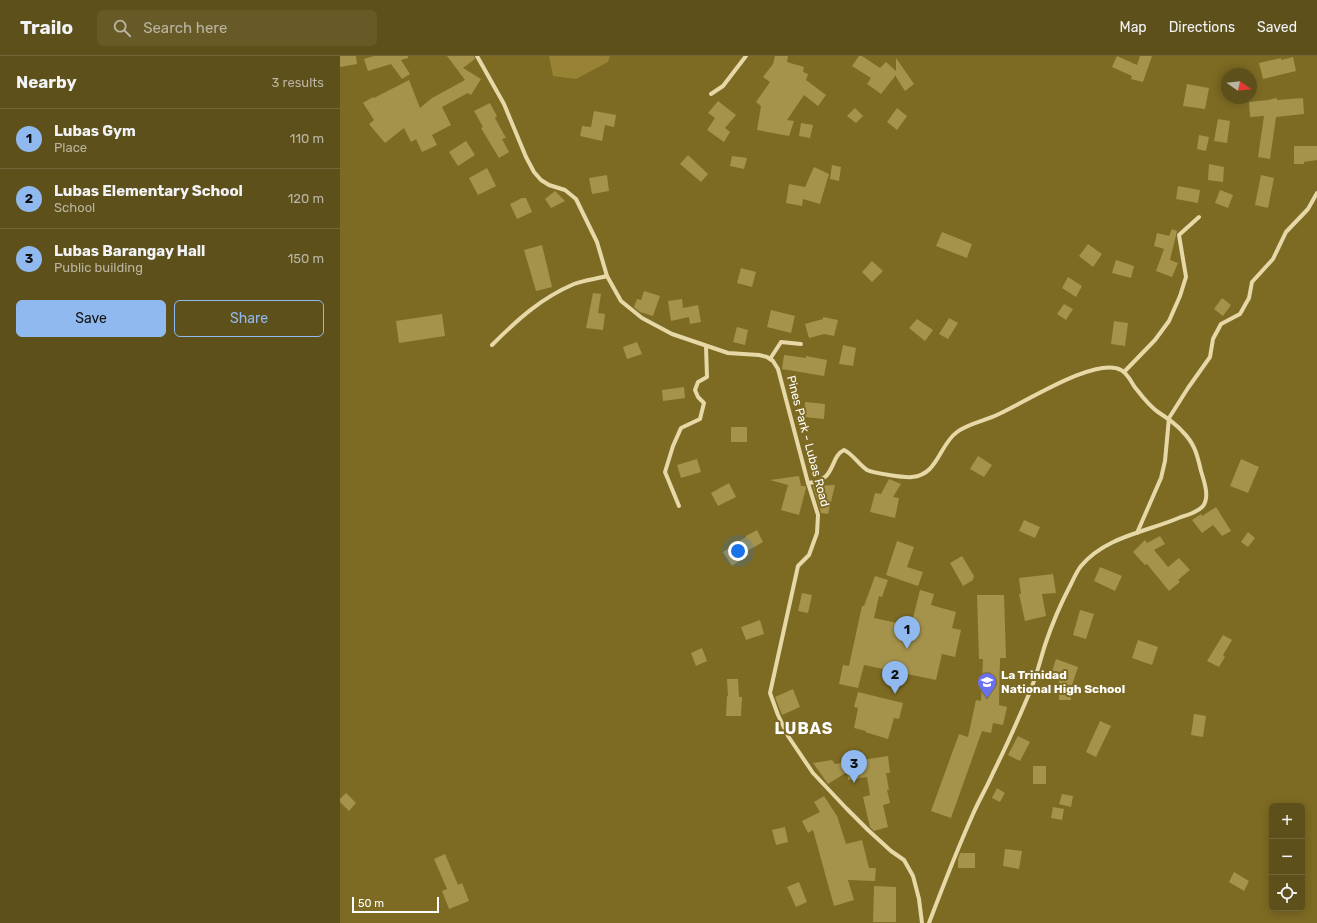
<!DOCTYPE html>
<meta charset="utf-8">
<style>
:root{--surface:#5e501a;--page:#675a27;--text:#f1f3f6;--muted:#b9b5a2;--line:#736739;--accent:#90b9f0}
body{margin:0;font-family:Rubik,sans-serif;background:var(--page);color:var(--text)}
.controls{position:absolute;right:12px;bottom:12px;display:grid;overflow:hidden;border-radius:6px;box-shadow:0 2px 10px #0003}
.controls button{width:36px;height:36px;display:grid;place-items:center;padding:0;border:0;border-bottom:1px solid var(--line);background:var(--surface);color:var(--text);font:20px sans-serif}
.compass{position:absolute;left:881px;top:12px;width:36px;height:36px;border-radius:50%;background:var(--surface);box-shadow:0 2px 10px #0003;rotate:104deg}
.scale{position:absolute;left:12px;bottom:10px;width:87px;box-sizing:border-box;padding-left:4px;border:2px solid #fff;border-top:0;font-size:11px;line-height:14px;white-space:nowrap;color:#fff;-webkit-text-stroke:3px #7d6a23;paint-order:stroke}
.you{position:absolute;left:398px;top:495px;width:14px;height:14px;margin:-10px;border:3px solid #fff;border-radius:50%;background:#1a73e8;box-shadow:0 0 0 6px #1a73e833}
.badge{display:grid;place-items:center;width:26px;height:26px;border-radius:50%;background:var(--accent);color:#111;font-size:13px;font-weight:700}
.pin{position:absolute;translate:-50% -33px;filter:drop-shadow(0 1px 2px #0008)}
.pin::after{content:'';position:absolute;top:21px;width:14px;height:12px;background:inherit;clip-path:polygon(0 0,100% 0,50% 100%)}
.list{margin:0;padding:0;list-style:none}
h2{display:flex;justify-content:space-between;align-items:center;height:52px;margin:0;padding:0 16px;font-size:17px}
h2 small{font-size:13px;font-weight:400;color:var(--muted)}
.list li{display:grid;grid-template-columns:26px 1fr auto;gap:12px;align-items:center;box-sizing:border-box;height:60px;padding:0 16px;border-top:1px solid var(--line)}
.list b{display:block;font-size:15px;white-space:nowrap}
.list p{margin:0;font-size:13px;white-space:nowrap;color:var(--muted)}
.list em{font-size:13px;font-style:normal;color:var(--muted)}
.actions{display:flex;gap:8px;padding:12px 16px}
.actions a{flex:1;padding:9px 0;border:1px solid var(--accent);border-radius:6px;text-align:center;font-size:14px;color:var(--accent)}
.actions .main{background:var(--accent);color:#111}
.icon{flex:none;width:22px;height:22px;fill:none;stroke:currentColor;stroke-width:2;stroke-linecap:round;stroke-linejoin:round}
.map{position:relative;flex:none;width:977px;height:867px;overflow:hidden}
header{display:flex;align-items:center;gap:24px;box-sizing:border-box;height:56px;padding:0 20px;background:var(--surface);border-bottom:1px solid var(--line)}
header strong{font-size:19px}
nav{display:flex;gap:22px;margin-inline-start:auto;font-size:14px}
.search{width:280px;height:36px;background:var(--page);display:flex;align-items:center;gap:10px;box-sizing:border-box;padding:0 14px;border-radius:6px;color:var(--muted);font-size:15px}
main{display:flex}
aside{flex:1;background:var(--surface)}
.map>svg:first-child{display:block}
.green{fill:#988233}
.building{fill:#a6934b}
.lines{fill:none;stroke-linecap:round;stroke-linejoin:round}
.street{stroke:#e6d8a7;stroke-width:4}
.labels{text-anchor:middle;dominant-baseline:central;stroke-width:4;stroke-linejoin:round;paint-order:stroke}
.street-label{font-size:12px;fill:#fff;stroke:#7d6a23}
.poi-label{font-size:12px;font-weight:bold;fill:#fff;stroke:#7d6a23;text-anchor:start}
.district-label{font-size:16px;font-weight:bold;letter-spacing:1px;fill:#fff;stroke:#7d6a23}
</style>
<header>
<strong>Trailo</strong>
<div class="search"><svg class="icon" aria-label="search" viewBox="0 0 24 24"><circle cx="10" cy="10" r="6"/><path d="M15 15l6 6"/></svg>Search here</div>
<nav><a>Map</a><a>Directions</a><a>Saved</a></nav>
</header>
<main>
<aside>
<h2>Nearby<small>3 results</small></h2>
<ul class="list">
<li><span class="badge">1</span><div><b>Lubas Gym</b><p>Place</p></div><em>110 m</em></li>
<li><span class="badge">2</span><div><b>Lubas Elementary School</b><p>School</p></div><em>120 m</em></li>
<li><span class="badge">3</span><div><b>Lubas Barangay Hall</b><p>Public building</p></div><em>150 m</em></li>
</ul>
<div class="actions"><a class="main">Save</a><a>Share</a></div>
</aside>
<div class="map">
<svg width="977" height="867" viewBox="0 0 977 867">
<rect width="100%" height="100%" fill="#7d6a23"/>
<polygon class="green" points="209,0 270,0 268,6 236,23 213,20"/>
<g class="building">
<polygon points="0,0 16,0 17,8 0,11"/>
<polygon points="34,0 68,0 68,2 61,4 70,18 62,23 51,8 28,15 24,3"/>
<polygon points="107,0 134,0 135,3 123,12 141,23 131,39 128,37 102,51 111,69 92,79 97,89 82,96 76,83 71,86 64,72 45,87 29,68 34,64 23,47 33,41 34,42 69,24 80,52 92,42 125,24"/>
<polygon points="435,0 448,0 447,6 464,11 463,16 468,18 466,24 486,39 478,50 464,39 447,64 454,65 449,80 417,74 421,50 416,46 430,26 423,21 433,8"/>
<polygon points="519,0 522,0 540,12 546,6 556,15 556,2 574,28 565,35 556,21 556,19 541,38 527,28 531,22 512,10"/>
<polygon points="777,0 797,9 800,0 812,0 803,26 791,23 792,20 772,11"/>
<polygon points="953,1 956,15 923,23 919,7 941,2 941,4"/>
<polygon points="847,28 869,32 865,53 843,50"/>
<polygon points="937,42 937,44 963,42 964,58 936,61 930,103 918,101 924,60 910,61 909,46 928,44"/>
<polygon points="378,45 396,59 385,72 390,76 384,86 367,74 375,62 368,57"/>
<polygon points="150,47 157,60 155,62 166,82 162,83 169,96 159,102 141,72 143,71 134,55"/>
<polygon points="515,52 523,60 516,67 507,60"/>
<polygon points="557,52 567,60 557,74 547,66"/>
<polygon points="254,55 276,59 274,71 265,69 262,85 240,80 242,70 251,71"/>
<polygon points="878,63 890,65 887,87 874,85"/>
<polygon points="461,67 473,69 470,82 459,80"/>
<polygon points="859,79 869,81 866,95 857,93"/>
<polygon points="126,85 135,99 118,110 109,96"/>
<polygon points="954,90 977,90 977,104 964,106 964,108 954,108"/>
<polygon points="348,99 368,118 361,126 340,108"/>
<polygon points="392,100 407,102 404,113 390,110"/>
<polygon points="869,108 884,111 883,126 868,124"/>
<polygon points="492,109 501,111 499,125 490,123"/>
<polygon points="474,111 489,118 480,148 463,143 462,150 446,147 449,128 465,131"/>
<polygon points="147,112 156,130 138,139 129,122"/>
<polygon points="267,119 269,135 252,138 249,122"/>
<polygon points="921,119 934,122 928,152 915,149"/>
<polygon points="838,130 860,134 858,147 836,143"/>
<polygon points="880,134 893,139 888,152 875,147"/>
<polygon points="215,135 225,145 211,152 205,143"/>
<polygon points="182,142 186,142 192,156 177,163 170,148"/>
<polygon points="832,173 837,175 830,204 838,207 832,221 816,215 824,193 814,190 817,177 829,180"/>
<polygon points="602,176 632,188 627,202 596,190"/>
<polygon points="748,188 762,198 753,211 739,200"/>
<polygon points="202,189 212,231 196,235 184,194"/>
<polygon points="776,204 794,210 791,222 772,217"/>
<polygon points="532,205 543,215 532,226 522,216"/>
<polygon points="401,212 416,216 412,231 397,227"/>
<polygon points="728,221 742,230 736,241 722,232"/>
<polygon points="304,235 320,240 313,260 300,256 294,251 297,243 301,244"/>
<polygon points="253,237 261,238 258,257 265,258 263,274 246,272"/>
<polygon points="882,242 891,249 883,260 874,253"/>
<polygon points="342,243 343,252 358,249 361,266 350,268 349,261 331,265 328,245"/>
<polygon points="724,248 733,253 726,264 717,258"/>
<polygon points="431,254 455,260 451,277 427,271"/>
<polygon points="102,258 105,280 59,287 56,265"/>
<polygon points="483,261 498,264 494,280 484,278 469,282 465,268 483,263"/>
<polygon points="609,262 618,267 608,283 599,278"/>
<polygon points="577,263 593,274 585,285 569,272"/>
<polygon points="774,265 788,267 785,290 771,288"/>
<polygon points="397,271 408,274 405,289 393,286"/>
<polygon points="297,286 302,298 287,303 283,291"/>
<polygon points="503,289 516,292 513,310 499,308"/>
<polygon points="444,299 466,302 466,300 487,304 484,320 442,313"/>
<polygon points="344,331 345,342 323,345 322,334"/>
<polygon points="465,346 485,348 484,363 464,361"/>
<rect x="391" y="371" width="16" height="15"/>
<polygon points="638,400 652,409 644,421 630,413"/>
<polygon points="357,403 361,416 341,422 337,409"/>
<polygon points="901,403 919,411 908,437 890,430"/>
<polygon points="459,420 461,430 465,430 466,432 459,459 441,454 448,429 430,424"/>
<polygon points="549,423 561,428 553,441 559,442 555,462 530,456 535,437 541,438"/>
<polygon points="389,427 396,441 378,450 371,437"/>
<polygon points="495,429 488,458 481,457 473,430"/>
<polygon points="876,451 891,475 882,480 873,469 862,477 852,464 861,458 862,460"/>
<polygon points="684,464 700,471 695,482 679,475"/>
<polygon points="417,474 423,486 407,495 409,498 392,510 383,496 406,481 406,480"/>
<polygon points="908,476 915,482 908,491 901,486"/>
<polygon points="820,480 825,488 814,494 828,511 839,502 850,514 838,524 840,526 829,535 807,508 805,509 793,496 805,484 807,487"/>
<polygon points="557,485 574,491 567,511 583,516 578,530 546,519"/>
<polygon points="622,500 634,520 633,524 623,530 610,507"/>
<polygon points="760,511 782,520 775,535 754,525"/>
<polygon points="713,518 716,537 702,538 706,560 685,565 679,538 681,538 679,522"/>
<polygon points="535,520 548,524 542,541 539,540 534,562 571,570 580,534 594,538 591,549 616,556 612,572 621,574 615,601 602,598 596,624 524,609 518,632 499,628 503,609 509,610 522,550 524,550"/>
<polygon points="462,537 472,539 468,557 458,555"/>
<polygon points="637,539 664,539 666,602 660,602 659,649 667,651 663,669 653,667 651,677 642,675 611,762 591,755 619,678 628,681 636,644 641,645 643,603 639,603"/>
<polygon points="740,554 754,558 746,583 733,579"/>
<polygon points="420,564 424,578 406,584 401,571"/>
<polygon points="883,579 892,584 883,599 885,601 879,611 867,605"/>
<polygon points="798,584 818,591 812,609 792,602"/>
<polygon points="362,592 367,605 356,610 351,597"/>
<polygon points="716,603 738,611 731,632 731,644 719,644 719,617 712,615"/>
<polygon points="387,623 398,623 399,641 402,641 401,660 386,660 387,640 388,640"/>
<polygon points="453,633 460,651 442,659 435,641"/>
<polygon points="518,636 563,647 559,663 554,662 548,683 525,676 526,675 514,672 518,652 514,651"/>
<polygon points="854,658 866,660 863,681 851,679"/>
<polygon points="760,665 771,670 756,701 746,696"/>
<polygon points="678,680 690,686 680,705 668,699"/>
<polygon points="548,700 550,717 546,717 549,734 547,734 550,747 543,749 548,771 534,775 530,771 523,741 530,739 527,721 508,724 507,716 488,728 473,707 492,704 495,708"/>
<rect x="693" y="710" width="13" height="18"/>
<polygon points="657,732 665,737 660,746 652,742"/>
<polygon points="6,737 16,747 9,755 0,746 0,743"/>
<polygon points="722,738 733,740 731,751 719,748"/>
<polygon points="484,740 497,760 506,788 522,784 529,812 536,812 535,825 508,824 514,844 494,850 473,774 468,777 462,765 480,756 474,746"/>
<polygon points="713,751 724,753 722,764 711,762"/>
<polygon points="445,771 448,786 436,789 432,774"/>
<polygon points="665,793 682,795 679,813 663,810"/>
<polygon points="620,797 635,797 635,812 618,812 618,803"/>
<polygon points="105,798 118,829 122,827 129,845 109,853 102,835 107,833 94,803"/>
<polygon points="894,816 909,825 904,835 889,826"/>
<polygon points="459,826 467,846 456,851 447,831"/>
<polygon points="534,830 556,831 556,866 533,866"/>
</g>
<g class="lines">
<g class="street">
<polyline points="137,0 164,48 186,101 194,116 201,124 209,129 225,134 236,143 257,186 267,220 281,245 302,262 332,278 388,297 419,299 427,301 433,305 438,313 468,427 478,459 477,477 469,499 458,510 430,637 438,659 448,680 473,717 506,752 528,774 551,795 564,804 573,820 579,843 582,867"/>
<polyline points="371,38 383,30 406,0"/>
<path d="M152,289C177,264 201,242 234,228C244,224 256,223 267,220"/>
<polyline points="430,303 441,286 461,288"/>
<polyline points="784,316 815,284 829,265 840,240 846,221 839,179 859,161"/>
<path d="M468,427C497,425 489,401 504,394C513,398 518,408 527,414C533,417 565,422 572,421C598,419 599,389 617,376C629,367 645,365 659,358C684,347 756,300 781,314C787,317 791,325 794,330C801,339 809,350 818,356C827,362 835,367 842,375C855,388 857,398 861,415C864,425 870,441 863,450C858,456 848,459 841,461C807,476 766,480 741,510C737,515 734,522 731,528C721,547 712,568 705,589C700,605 696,622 689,638C678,664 666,691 653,717C647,731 639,744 633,758C617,794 603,830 589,867"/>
<polyline points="339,450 325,416 333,390 341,372 360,363 364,347 358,341 355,334 358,326 367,321 366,290"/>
<polyline points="797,477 821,422 825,405 829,362 848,332 870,301 873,283 881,268 900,258 909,242 912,226 933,203 946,176 968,153 977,137"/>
</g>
</g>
<defs>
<symbol id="school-pin" viewBox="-11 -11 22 30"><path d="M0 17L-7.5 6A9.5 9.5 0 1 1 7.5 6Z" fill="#6971f1" stroke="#7d6a23"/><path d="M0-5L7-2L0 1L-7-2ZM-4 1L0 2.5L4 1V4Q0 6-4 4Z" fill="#fff"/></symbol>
</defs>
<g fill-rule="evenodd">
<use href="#school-pin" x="636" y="615" width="22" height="30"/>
</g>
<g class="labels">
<g class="street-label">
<text transform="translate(468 385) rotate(75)">Pines Park - Lubas Road</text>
</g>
<g class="poi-label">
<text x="661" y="619">La Trinidad<tspan x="661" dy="14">National High School</tspan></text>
</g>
<g class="district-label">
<text x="464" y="672">LUBAS</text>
</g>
</g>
</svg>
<div class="controls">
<button>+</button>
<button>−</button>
<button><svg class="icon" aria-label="locate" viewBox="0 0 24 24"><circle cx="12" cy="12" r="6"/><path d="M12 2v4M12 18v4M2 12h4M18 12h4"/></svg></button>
</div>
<svg class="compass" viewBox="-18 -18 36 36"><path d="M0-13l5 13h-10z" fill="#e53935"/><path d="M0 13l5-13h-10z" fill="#b9b5a2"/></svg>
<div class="scale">50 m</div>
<div class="you"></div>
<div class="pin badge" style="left:567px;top:593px">1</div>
<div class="pin badge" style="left:555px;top:638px">2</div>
<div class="pin badge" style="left:514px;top:727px">3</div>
</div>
</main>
